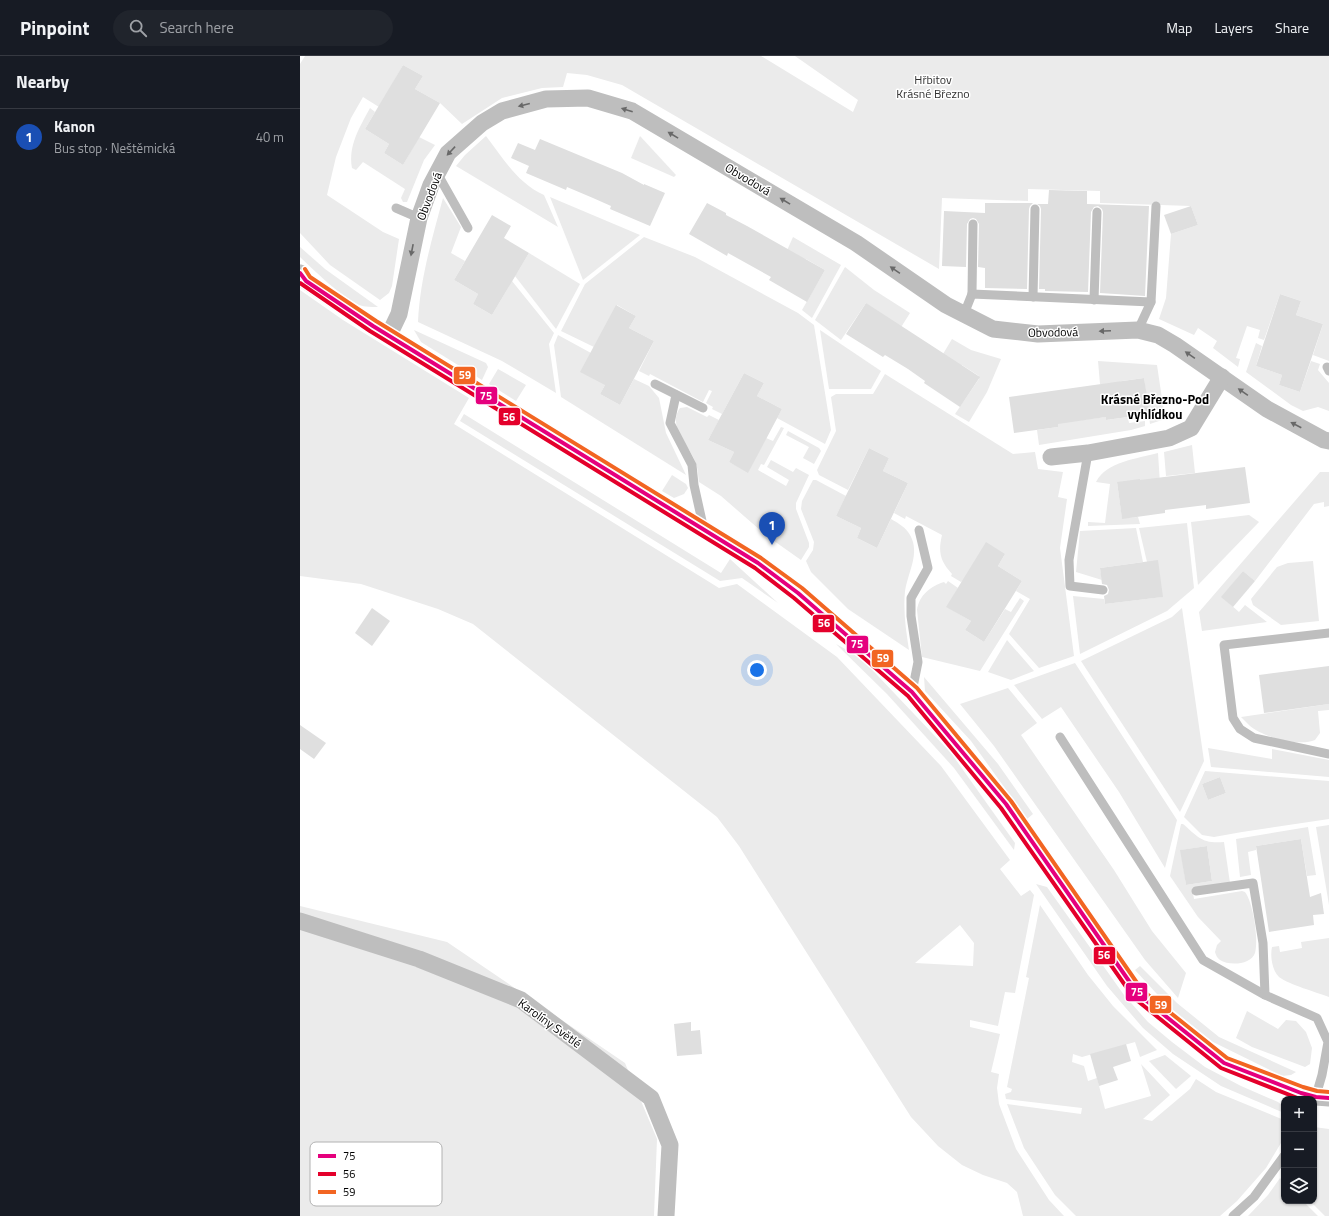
<!DOCTYPE html>
<meta charset="utf-8">
<style>
:root{--surface:#171b24;--page:#20242c;--text:#f1f3f6;--muted:#9ea1a6;--line:#363941;--accent:#db2777}
body{margin:0;font-family:"Titillium Web",sans-serif;background:var(--page);color:var(--text)}
.controls{position:absolute;right:12px;bottom:12px;display:grid;overflow:hidden;border-radius:8px;box-shadow:0 1px 3px #0004}
.controls button{width:36px;height:36px;display:grid;place-items:center;padding:0;border:0;border-bottom:1px solid var(--line);background:var(--surface);color:var(--text);font:20px sans-serif}
.you{position:absolute;left:457px;top:614px;width:14px;height:14px;margin:-10px;border:3px solid #fff;border-radius:50%;background:#1a73e8;box-shadow:0 0 0 6px #1a73e833}
.badge{display:grid;place-items:center;width:26px;height:26px;border-radius:50%;background:var(--accent);color:#fff;font-size:13px;font-weight:700}
.pin{position:absolute;translate:-50% -33px;filter:drop-shadow(0 1px 2px #0008)}
.pin::after{content:'';position:absolute;top:21px;width:14px;height:12px;background:inherit;clip-path:polygon(0 0,100% 0,50% 100%)}
.list{margin:0;padding:0;list-style:none}
h2{display:flex;justify-content:space-between;align-items:center;height:52px;margin:0;padding:0 16px;font-size:17px}
h2 small{font-size:13px;font-weight:400;color:var(--muted)}
.list li{display:grid;grid-template-columns:26px 1fr auto;gap:12px;align-items:center;box-sizing:border-box;height:56px;padding:0 16px;border-top:1px solid var(--line)}
.list b{display:block;font-size:15px;white-space:nowrap}
.list p{margin:0;font-size:13px;white-space:nowrap;color:var(--muted)}
.list em{font-size:13px;font-style:normal;color:var(--muted)}
.icon{flex:none;width:22px;height:22px;fill:none;stroke:currentColor;stroke-width:2;stroke-linecap:round;stroke-linejoin:round}
.map{position:relative;flex:none;width:1029px;height:1160px;overflow:hidden}
header{display:flex;align-items:center;gap:24px;box-sizing:border-box;height:56px;padding:0 20px;background:var(--surface);border-bottom:1px solid var(--line)}
header strong{font-size:19px}
nav{display:flex;gap:22px;margin-inline-start:auto;font-size:14px}
.search{width:280px;height:36px;background:var(--page);display:flex;align-items:center;gap:10px;box-sizing:border-box;padding:0 14px;border-radius:22px;color:var(--muted);font-size:15px}
main{display:flex}
aside{flex:1;background:var(--surface)}
.map>svg:first-child{display:block}
.green{fill:#ebebeb;fill-rule:evenodd}
.building{fill:#dfdfdf}
.lines{fill:none;stroke-linecap:round;stroke-linejoin:round}
.service{stroke:#bebebe;stroke-width:9}
.minor{stroke:#bebebe;stroke-width:17}
.bus-1-casing{stroke:#fff;stroke-width:7}
.bus-2-casing{stroke:#fff;stroke-width:7}
.bus-3-casing{stroke:#fff;stroke-width:7}
.bus-1{stroke:#e5007d;stroke-width:4}
.bus-2{stroke:#e4002b;stroke-width:4}
.bus-3{stroke:#f26522;stroke-width:4}
.oneway{fill:#686868}
.labels{text-anchor:middle;dominant-baseline:central;stroke-width:3;stroke-linejoin:round;paint-order:stroke}
.park-label{font-size:12px;fill:#323232;stroke:#fff}
.street-label{font-size:12px;fill:#000;stroke:#fff}
.neighbourhood-label{font-size:13px;font-weight:bold;fill:#000;stroke:#fff}
.key{fill:#fff;stroke:#b2b2b2;stroke-width:1}
.key-label{font-size:11px;fill:#000}
.line-badge{stroke:#fff;stroke-width:1.5}
.badge-label{font-size:11px;text-anchor:middle;font-weight:bold;fill:#fff}
</style>
<header>
<strong>Pinpoint</strong>
<div class="search"><svg class="icon" aria-label="search" viewBox="0 0 24 24"><circle cx="10" cy="10" r="6"/><path d="M15 15l6 6"/></svg>Search here</div>
<nav><a>Map</a><a>Layers</a><a>Share</a></nav>
</header>
<main>
<aside>
<h2>Nearby<small></small></h2>
<ul class="list">
<li><span class="badge" style="background:#1a4fb4">1</span><div><b>Kanon</b><p>Bus stop · Neštěmická</p></div><em>40 m</em></li>
</ul>
</aside>
<div class="map">
<svg width="1029" height="1160" viewBox="0 0 1029 1160">
<rect width="100%" height="100%" fill="#fff"/>
<g class="green">
<polygon points="5,0 461,0 553,56 558,44 495,0 1029,0 1029,305 1013,299 1023,268 996,259 1001,245 980,238 964,284 958,282 960,274 947,270 936,302 940,303 938,311 913,292 917,285 898,272 894,279 859,263 866,242 871,178 898,169 891,150 800,147 800,135 728,133 728,145 642,142 639,213 322,29 287,19 267,17 263,31 242,32 202,42 162,68 140,47 115,33 123,20 103,9 79,51 63,41 51,62 36,101 27,139 83,176 99,183 92,230 89,237 80,244 30,209 0,177 0,8"/>
<path d="M70,52L75,56L65,73L89,88L84,97L103,109L119,81L135,89L124,104L107,146H103L101,142L105,133L63,106L56,114L52,112C48,89 60,71 70,52Z"/>
<path d="M186,80C203,102 217,127 244,139L258,171L156,110L165,99Z"/>
<polygon points="340,80 376,119 374,121 331,102"/>
<polygon points="250,141 340,179 283,224"/>
<path d="M143,142L161,171L151,197L165,205L154,224L178,238L173,248L192,259L212,225L254,277L249,288L256,337L202,305L118,266C120,223 132,183 143,142Z"/>
<polygon points="344,181 395,201 498,257 514,269 531,374 525,388 477,362 482,353 457,340 464,327 444,317 422,358 412,353 413,351 406,347 412,335 409,334 403,346 350,318 349,320 339,315 354,285 329,272 336,260 317,249 294,291 261,275 285,228"/>
<polygon points="493,181 541,209 512,262 502,254 525,214 506,203 485,199"/>
<path d="M0,191L25,213L78,251C72,251 65,251 59,249C38,238 17,217 0,201Z"/>
<polygon points="229,197 280,228 256,273 215,220"/>
<polygon points="545,211 574,234 610,257 598,276 566,247 541,284 515,264"/>
<path d="M0,234L43,264L169,342L154,368L419,532L437,528L537,601L641,710L710,804L700,813L721,840L730,834L734,839L715,937L705,936L698,970L670,964V971L700,978L691,1016L699,1018L697,1032L699,1048L716,1093L749,1144L764,1160H723L717,1136L707,1127L683,1119L662,1109L638,1090L611,1061L439,790L417,761L173,568L138,553L61,528L0,520ZM660,869L674,887L673,910L615,907Z"/>
<polygon points="114,274 186,307 188,311 182,324 121,286"/>
<polygon points="520,274 581,315 571,333 529,333"/>
<polygon points="258,279 291,297 305,329 300,338 320,349 334,323 349,330 359,342 366,377 386,419 261,341 254,289"/>
<polygon points="652,283 671,294 701,303 687,336 669,366 655,358 679,323 679,320 662,309 658,314 640,303"/>
<polygon points="956,287 962,290 956,310 982,319 979,329 1000,336 1011,305 1020,308 1018,314 1029,327 1029,355 1018,351 1003,355 991,349 946,316"/>
<polygon points="798,305 857,309 865,363 850,368 844,322 822,325 803,334 802,328 800,328"/>
<polygon points="198,313 226,329 216,345 189,328"/>
<path d="M585,318L713,398L735,396L738,413L763,416L758,441L767,443L760,492L774,600L739,612L709,578L730,543L716,535L722,525L698,510L705,498L661,526L651,520L652,518C640,505 638,496 642,479L606,460L605,463L594,457L608,427L583,415L589,402L569,392L548,434L519,419L517,414L536,375L531,341L536,338H573Z"/>
<path d="M387,351L407,361L409,359L419,364L408,384L434,396L429,406L448,416L466,382L473,385L481,371L484,372L464,409L461,408L458,414L486,430L489,424L467,411L471,404L493,416L496,412L509,419L496,447V453L509,487V491L501,504L467,480L421,440L399,426C398,420 398,411 395,405C388,388 367,370 380,352Z"/>
<polygon points="164,358 421,517 430,503 478,547 442,522 420,525 160,365"/>
<polygon points="806,361 806,364 828,361 829,367 845,365 845,370 831,374 739,389 737,374 758,371 758,367"/>
<polygon points="488,375 519,392 521,395 514,408 503,402 509,391 486,379"/>
<polygon points="892,389 895,417 866,420 864,396"/>
<path d="M858,397L860,428L817,426L822,462L838,461L840,468L788,470V466L805,467L810,428L796,426C807,405 837,403 858,397Z"/>
<polygon points="1020,416 1029,416 1029,450 1024,451 1024,446 1014,448 955,525 943,515 922,541 939,556 945,549 967,566 902,575 899,556"/>
<polygon points="372,419 386,428 388,432 384,438 374,442 362,435"/>
<path d="M513,424H516L546,440L536,460L561,472L557,482L577,492L591,463C596,466 605,471 608,476C622,495 608,515 605,535C603,555 606,575 609,594L548,553L511,516L506,505L513,494L514,486L501,453L502,445Z"/>
<polygon points="949,459 959,466 898,529 891,466"/>
<polygon points="887,467 894,532 867,555 780,598 773,540 804,543 805,548 862,541 847,506 839,472"/>
<polygon points="836,472 843,506 800,512 802,524 776,516 780,475"/>
<polygon points="1013,505 1019,565 981,569 953,549 951,543 977,511 988,507"/>
<path d="M648,525L658,532L647,551L671,565L665,574L684,586L705,553L711,556L720,542L724,545L680,615L622,601L617,554C619,539 631,530 644,526L646,528Z"/>
<polygon points="882,552 904,705 880,756 781,605 872,561"/>
<polygon points="707,584 734,615 711,624 688,616"/>
<polygon points="536,588 560,601 651,697 715,787 714,794 654,712 587,638"/>
<polygon points="775,607 877,764 865,812 819,736 761,651 742,663 714,629"/>
<polygon points="624,621 698,708 733,758 727,763 671,685 625,635"/>
<polygon points="708,632 737,667 721,679 814,814 852,875 886,917 878,942 845,904 694,690 660,648"/>
<path d="M1029,648V654L1018,655L1020,677L1015,684C999,691 963,681 950,670C947,667 944,664 941,661Z"/>
<polygon points="908,692 972,703 972,693 1029,704 1029,721 911,711"/>
<path d="M905,715L1029,725V763L942,776L914,781L902,779L884,761ZM920,721L926,737L908,744L902,728Z"/>
<path d="M881,768H883C898,781 902,788 924,786L930,827L892,832L894,843L942,835L945,836C953,846 959,885 955,897C951,909 929,910 920,904C917,902 916,899 915,896L917,889L921,885L898,861L870,820ZM907,790L912,825L886,829L881,794Z"/>
<polygon points="1029,769 1029,849 1016,771"/>
<polygon points="1008,771 1016,819 1007,820 1001,783 956,790 956,794 948,796 951,819 940,821 936,783"/>
<polygon points="736,828 747,831 824,939 848,966 872,986 905,1011 941,1030 978,1046 984,1051 984,1057 921,1030 873,998 843,972 807,930"/>
<polygon points="740,849 788,919 813,950 857,994 840,1001 835,986 782,1001 773,998 772,1006 784,1010 788,1025 797,1022 805,1053 851,1040 841,1008 870,1039 843,1063 852,1065 890,1033 896,1023 916,1036 984,1064 984,1082 966,1112 937,1145 920,1160 776,1160 755,1139 724,1092 707,1048 781,1058 782,1052 706,1043 705,1038 711,1036 712,1033 707,1031 729,922 726,921"/>
<polygon points="0,850 147,886 325,1007 357,1083 354,1160 0,1160"/>
<path d="M1029,882V941C1016,936 990,929 979,921C972,914 970,900 972,891L979,890L980,896L1002,892L1001,886Z"/>
<polygon points="840,910 877,947 919,981 996,1016 991,1019 982,1020 913,986 867,949 835,914"/>
<polygon points="947,955 978,973 986,964 996,965 1006,976 1012,992 1010,1008 1005,1011 952,991 936,982"/>
<polygon points="865,999 891,1020 876,1033 849,1005"/>
<polygon points="1014,1071 1029,1073 1029,1160 1025,1160 1010,1145 1014,1145"/>
<polygon points="980,1122 984,1126 984,1145 1003,1145 1018,1160 948,1160 968,1139"/>
</g>
<g class="building">
<polygon points="103,9 123,20 115,33 140,47 103,109 84,97 89,88 65,73"/>
<polygon points="240,83 322,117 344,129 344,128 365,137 350,170 310,153 311,150 293,142 267,131 266,134 226,117 229,110 211,102 218,87 235,94"/>
<polygon points="749,134 787,135 787,148 849,150 845,240 800,237 803,156 802,153 798,150 794,151 791,156 788,236 745,235 745,233 739,233 741,153 740,150 737,148 748,148"/>
<polygon points="407,147 426,157 426,159 447,170 525,214 507,246 469,224 471,221 428,197 427,200 389,178"/>
<polygon points="685,147 733,147 730,150 729,153 727,233 685,232 685,212 678,211 679,168 676,163 673,162 670,163 667,168 666,211 642,210 644,155 685,157"/>
<polygon points="891,150 898,169 871,178 864,159"/>
<polygon points="192,159 211,170 204,182 229,197 192,259 173,248 178,238 154,224"/>
<polygon points="980,238 1001,245 996,259 1023,268 1000,336 979,329 982,319 956,310"/>
<polygon points="566,247 680,321 660,351 624,327 625,325 608,313 585,299 583,301 546,278"/>
<polygon points="316,249 336,260 329,272 354,285 320,349 300,338 305,329 280,316"/>
<polygon points="444,317 464,327 457,340 482,353 448,417 429,406 434,396 408,384"/>
<polygon points="844,322 850,358 806,364 806,361 758,368 758,371 714,377 709,341"/>
<polygon points="569,392 589,402 583,415 608,427 577,492 557,482 561,472 536,460"/>
<polygon points="945,411 950,447 906,453 906,449 865,454 865,457 822,463 817,426 840,423 840,424"/>
<polygon points="686,486 705,498 698,510 722,525 684,586 665,574 671,565 646,551"/>
<polygon points="858,504 863,541 805,548 804,540 808,538 809,534 807,529 802,528 800,512"/>
<polygon points="943,515 955,525 933,551 921,541"/>
<polygon points="72,552 90,565 72,590 55,577"/>
<polygon points="1029,610 1029,648 964,657 959,619"/>
<polygon points="0,669 26,687 14,703 0,693"/>
<polygon points="920,721 926,737 908,744 902,728"/>
<polygon points="1001,783 1010,841 1021,837 1024,858 1013,859 1014,869 969,876 956,790"/>
<polygon points="907,790 912,825 886,829 880,794"/>
<polygon points="391,966 391,975 400,974 402,998 377,1000 374,968"/>
<polygon points="826,988 831,1005 813,1011 818,1024 799,1030 790,998"/>
</g>
<g class="lines">
<g class="service">
<polyline points="137,117 168,172"/>
<polyline points="96,152 119,162"/>
<polyline points="672,238 673,168"/>
<polyline points="733,241 735,153"/>
<polyline points="794,244 797,156"/>
<polyline points="851,246 856,150"/>
<polyline points="664,258 672,238 851,246 838,274"/>
<polyline points="1027,311 1029,315"/>
<polyline points="355,328 403,352"/>
<polyline points="376,339 370,367 392,409 394,429 404,474"/>
<polyline points="788,397 769,504 770,530 803,534"/>
<polyline points="1029,577 924,589 933,662 940,673 954,682 1029,698"/>
<polyline points="612,636 618,606 611,560 611,542 628,512 619,474"/>
<polyline points="760,681 903,904 965,939 1017,962 1028,986 1022,1019 1015,1043"/>
<polyline points="896,835 953,827 963,887 965,939"/>
<polyline points="933,1160 954,1141 984,1100"/>
</g>
<g class="minor">
<polyline points="0,217 6,225 73,270 458,507 498,537 612,636 706,748 838,938 924,1007 1001,1037 1016,1041 1029,1042"/>
<polyline points="89,279 99,258 119,162 131,129 148,97 182,67 202,55 246,43 288,42 332,55 556,187 646,249 693,273 738,278 838,274 858,279 875,289 967,353 1024,384 1029,385"/>
<polyline points="751,401 788,397 869,382 891,372 922,321"/>
<polyline points="0,865 119,903 221,944 351,1042 370,1089 366,1160"/>
</g>
<defs>
<polyline id="bus-1" points="0,217 6,225 73,270 458,507 498,537 612,636 706,748 838,938 924,1007 1001,1037 1016,1041 1029,1042"/>
<polyline id="bus-2" points="0,227 70,275 455,512 494,542 608,640 701,752 834,942 921,1012 1000,1043"/>
<polyline id="bus-3" points="5,213 10,221 76,265 461,502 502,532 617,632 711,745 842,934 927,1002 1003,1031 1017,1035 1029,1036"/>
</defs>
<use href="#bus-1" class="bus-1-casing"/>
<use href="#bus-2" class="bus-2-casing"/>
<use href="#bus-3" class="bus-3-casing"/>
<use href="#bus-1" class="bus-1"/>
<use href="#bus-2" class="bus-2"/>
<use href="#bus-3" class="bus-3"/>
</g>
<defs><path id="oneway-solid" d="M-6-.8H1V-3.2L6.5 0L1 3.2V.8H-6Z"/></defs>
<g class="oneway">
<use href="#oneway-solid" transform="translate(224 49) rotate(166)"/>
<use href="#oneway-solid" transform="translate(327 54) rotate(-162)"/>
<use href="#oneway-solid" transform="translate(373 79) rotate(-149)"/>
<use href="#oneway-solid" transform="translate(151 95) rotate(133)"/>
<use href="#oneway-solid" transform="translate(485 145) rotate(-149)"/>
<use href="#oneway-solid" transform="translate(112 194) rotate(101)"/>
<use href="#oneway-solid" transform="translate(595 214) rotate(-146)"/>
<use href="#oneway-solid" transform="translate(805 275) rotate(178)"/>
<use href="#oneway-solid" transform="translate(890 299) rotate(-145)"/>
<use href="#oneway-solid" transform="translate(943 336) rotate(-145)"/>
<use href="#oneway-solid" transform="translate(996 369) rotate(-152)"/>
</g>
<g class="labels">
<g class="park-label">
<text x="633" y="23">Hřbitov<tspan x="633" dy="14">Krásné Březno</tspan></text>
</g>
<g class="street-label">
<text transform="translate(448 123) rotate(31)">Obvodová</text>
<text transform="translate(129 140) rotate(-69)">Obvodová</text>
<text transform="translate(753 276) rotate(-1)">Obvodová</text>
<text transform="translate(250 967) rotate(36)">Karolíny Světlé</text>
</g>
<g class="neighbourhood-label">
<text x="855" y="343">Krásné Březno-Pod<tspan x="855" dy="15">vyhlídkou</tspan></text>
</g>
</g>
<rect x="10" y="1086" width="132" height="64" rx="6" class="key"/>
<rect x="18" y="1098" width="18" height="4" fill="#e5007d"/>
<rect x="18" y="1116" width="18" height="4" fill="#e4002b"/>
<rect x="18" y="1134" width="18" height="4" fill="#f26522"/>
<g class="key-label">
<text x="43" y="1104">75</text>
<text x="43" y="1122">56</text>
<text x="43" y="1140">59</text>
</g>
<g class="line-badge">
<rect x="153" y="310" width="23" height="19" rx="4" fill="#f26522"/>
<rect x="175" y="330" width="23" height="19" rx="4" fill="#e5007d"/>
<rect x="198" y="351" width="23" height="19" rx="4" fill="#e4002b"/>
<rect x="512" y="558" width="23" height="19" rx="4" fill="#e4002b"/>
<rect x="546" y="579" width="23" height="19" rx="4" fill="#e5007d"/>
<rect x="571" y="593" width="23" height="19" rx="4" fill="#f26522"/>
<rect x="793" y="890" width="23" height="19" rx="4" fill="#e4002b"/>
<rect x="825" y="926" width="23" height="20" rx="4" fill="#e5007d"/>
<rect x="849" y="939" width="23" height="19" rx="4" fill="#f26522"/>
</g>
<g class="badge-label">
<text x="165" y="323">59</text>
<text x="186" y="344">75</text>
<text x="209" y="365">56</text>
<text x="524" y="571">56</text>
<text x="557" y="592">75</text>
<text x="583" y="606">59</text>
<text x="804" y="903">56</text>
<text x="837" y="940">75</text>
<text x="861" y="953">59</text>
</g>
</svg>
<div class="controls">
<button>+</button>
<button>−</button>
<button><svg class="icon" aria-label="layers" viewBox="0 0 24 24"><path d="M12 4l9 5-9 5-9-5zM3 14l9 5 9-5"/></svg></button>
</div>
<div class="you"></div>
<div class="pin badge" style="left:472px;top:489px;background:#1a4fb4">1</div>
</div>
</main>
